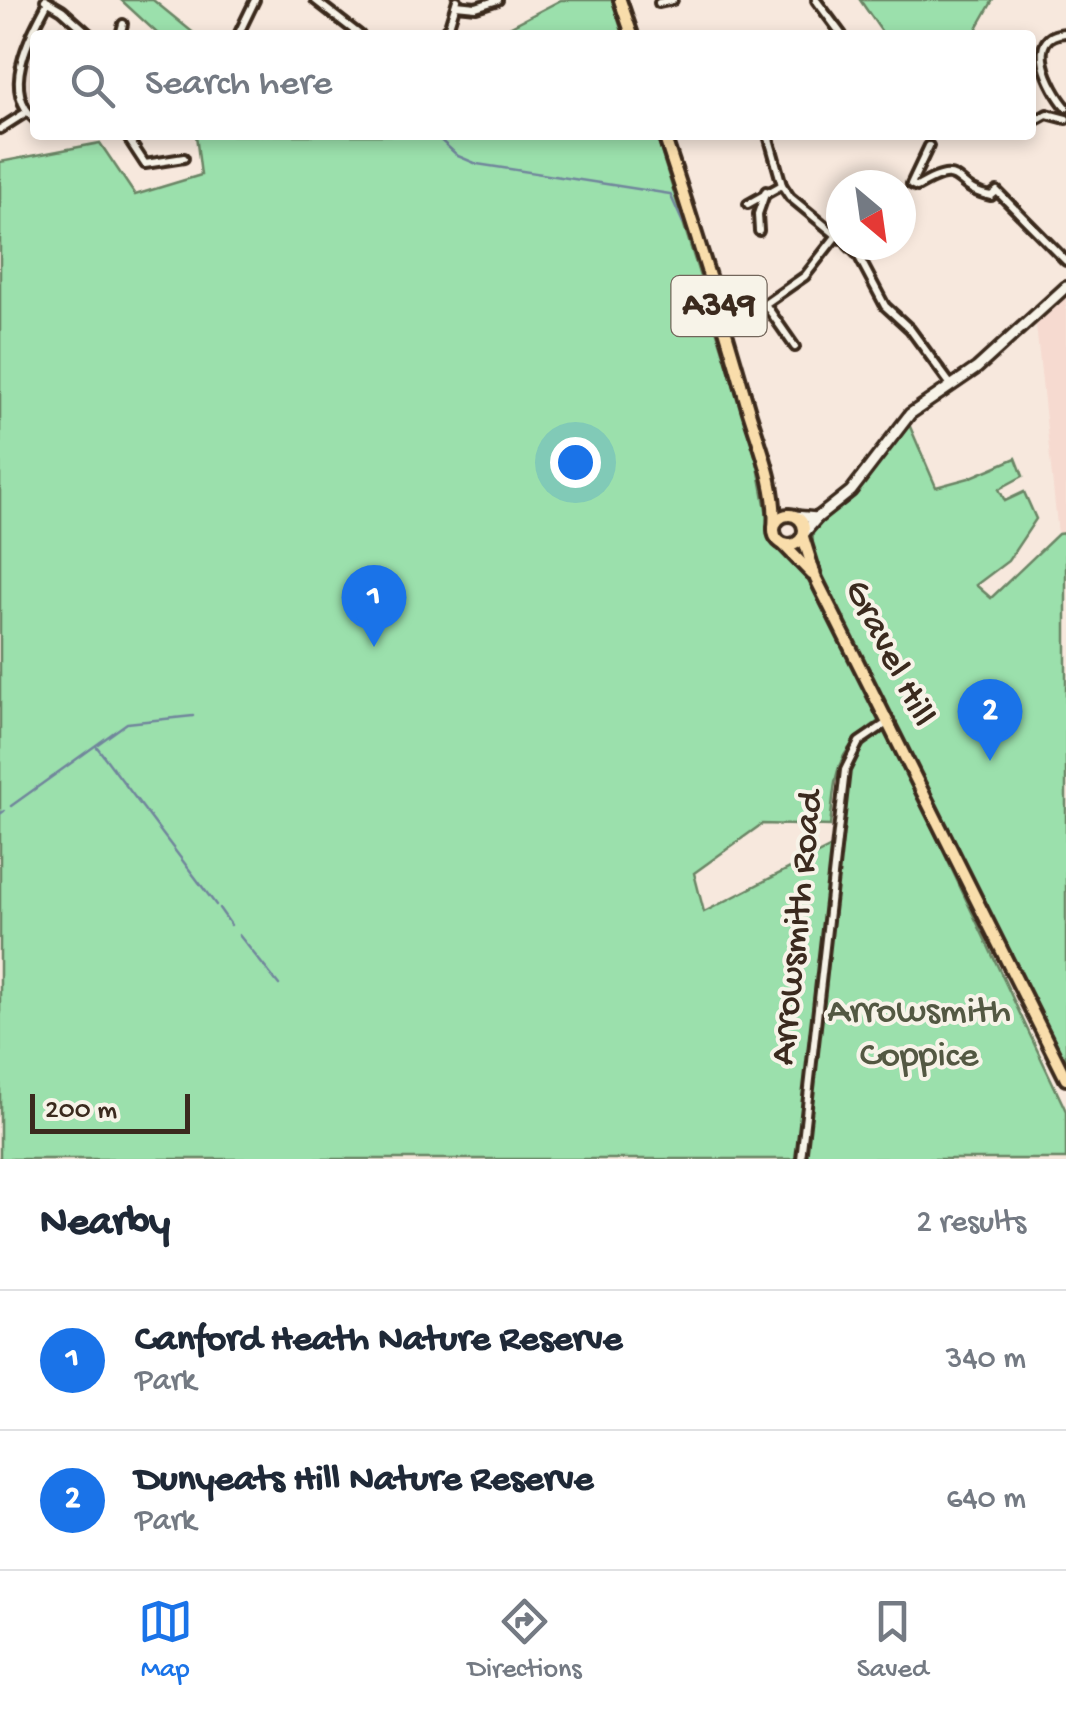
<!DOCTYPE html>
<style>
:root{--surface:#fff;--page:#f6f6f7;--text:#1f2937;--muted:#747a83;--line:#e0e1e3;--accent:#1a73e8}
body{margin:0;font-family:"Gochi Hand",sans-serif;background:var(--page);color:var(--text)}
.compass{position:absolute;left:826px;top:170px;width:90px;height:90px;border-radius:50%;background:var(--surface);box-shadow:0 5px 15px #0003;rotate:151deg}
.scale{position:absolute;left:30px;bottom:25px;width:160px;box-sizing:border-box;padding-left:10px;border:5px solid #3b2a1e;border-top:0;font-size:28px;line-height:35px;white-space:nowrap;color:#3b2a1e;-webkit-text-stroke:8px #f7f3e8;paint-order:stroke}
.you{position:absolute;left:575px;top:462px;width:35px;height:35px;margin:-25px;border:8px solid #fff;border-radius:50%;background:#1a73e8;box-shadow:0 0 0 15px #1a73e833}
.badge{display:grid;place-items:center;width:65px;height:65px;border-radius:50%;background:var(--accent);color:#fff;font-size:32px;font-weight:700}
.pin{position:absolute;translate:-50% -82px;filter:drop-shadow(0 2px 5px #0008)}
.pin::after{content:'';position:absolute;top:52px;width:35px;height:30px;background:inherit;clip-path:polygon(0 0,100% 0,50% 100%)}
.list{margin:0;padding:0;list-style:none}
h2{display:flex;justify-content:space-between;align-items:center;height:130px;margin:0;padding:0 40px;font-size:42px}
h2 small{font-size:32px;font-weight:400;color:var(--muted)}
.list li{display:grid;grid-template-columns:65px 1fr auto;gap:30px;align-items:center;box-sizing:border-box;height:140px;padding:0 40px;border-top:2px solid var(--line)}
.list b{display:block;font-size:38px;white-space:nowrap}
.list p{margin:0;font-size:32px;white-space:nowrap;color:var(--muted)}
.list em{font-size:32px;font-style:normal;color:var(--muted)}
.icon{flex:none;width:55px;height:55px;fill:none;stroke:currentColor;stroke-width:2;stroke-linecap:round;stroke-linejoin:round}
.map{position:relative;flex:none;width:1066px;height:1159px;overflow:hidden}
.search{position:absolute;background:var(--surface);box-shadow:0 5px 15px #0003;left:30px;right:30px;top:30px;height:110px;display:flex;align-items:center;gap:25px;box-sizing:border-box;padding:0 35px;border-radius:10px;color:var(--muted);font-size:38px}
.sheet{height:410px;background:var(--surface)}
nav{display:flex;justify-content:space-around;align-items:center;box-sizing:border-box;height:140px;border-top:2px solid var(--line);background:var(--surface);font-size:28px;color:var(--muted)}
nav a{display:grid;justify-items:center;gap:5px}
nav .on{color:var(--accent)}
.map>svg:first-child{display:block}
.built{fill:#f6dad0}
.green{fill:#9be0ac;stroke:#6b8565;stroke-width:2.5}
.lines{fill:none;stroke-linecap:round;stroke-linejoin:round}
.stream{stroke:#71869c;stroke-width:2.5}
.street-casing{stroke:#3b2a1e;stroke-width:14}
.secondary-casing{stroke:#3b2a1e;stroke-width:16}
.primary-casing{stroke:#3b2a1e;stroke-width:18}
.street{stroke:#f7f3e8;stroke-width:6}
.secondary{stroke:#f7f3e8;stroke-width:9}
.primary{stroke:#f9ddab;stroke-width:10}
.labels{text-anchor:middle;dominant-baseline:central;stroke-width:8;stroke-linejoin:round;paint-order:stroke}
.shield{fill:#f7f3e8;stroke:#73665b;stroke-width:2.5}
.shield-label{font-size:35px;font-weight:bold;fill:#3b2a1e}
.street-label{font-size:38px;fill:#3b2a1e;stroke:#f7f3e8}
.park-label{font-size:38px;fill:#535842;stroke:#f7f3e8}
</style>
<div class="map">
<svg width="1066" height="1159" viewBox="0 0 1066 1159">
<rect width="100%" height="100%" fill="#f7e8dd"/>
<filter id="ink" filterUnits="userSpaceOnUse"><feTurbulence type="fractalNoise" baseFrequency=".01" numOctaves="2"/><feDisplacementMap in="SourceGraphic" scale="20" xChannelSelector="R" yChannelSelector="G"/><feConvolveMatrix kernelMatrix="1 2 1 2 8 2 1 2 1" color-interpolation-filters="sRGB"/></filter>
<g filter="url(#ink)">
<polygon class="built" points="1066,296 1066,533 1058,534 1036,325"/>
<g class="green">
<polygon points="121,0 153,0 196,35 159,35"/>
<polygon points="561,0 612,0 623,35 494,35"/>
<polygon points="860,0 993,0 973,35 884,35"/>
<path d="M196,135H656L757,461L772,542L812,584L880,720C833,752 836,773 830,826L762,824L694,873L704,912L839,843C846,789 837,761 885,728L1066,1111V1159H0V162L100,143L135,195L201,175Z"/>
<polygon points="908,422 936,487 969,478 1016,458 1023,476 999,489 1005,501 1024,492 1036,519 1008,561 976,585 991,598 1058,534 1066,533 1066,1063 817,569 812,549 813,532"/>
</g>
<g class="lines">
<g class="stream">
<polyline points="435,135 458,156 477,164 670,194 683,223"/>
<polyline points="97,747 216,905"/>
<polyline points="11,806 127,723 193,716"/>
<polyline points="0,814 4,811"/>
<polyline points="219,908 231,925"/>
<polyline points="239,935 279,985"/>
</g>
<defs>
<g id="street">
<polyline points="45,0 62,10 90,35"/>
<polyline points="315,0 360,35"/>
<polyline points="816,0 842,35"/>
<polyline points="659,3 673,0"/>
<polyline points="456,5 476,7 498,0"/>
<path d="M1066,33C1022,35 1051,90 1066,107"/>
<polyline points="120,35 123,24"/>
<polyline points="238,35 255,0"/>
<polyline points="441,35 449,26 457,0"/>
<polyline points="1031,114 1038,119 1047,114 1066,119"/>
<path d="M35,119C0,90 30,36 48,2"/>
<polyline points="0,129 25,113"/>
<polyline points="126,135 145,164 184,158"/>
<polyline points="768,135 782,185 790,197 841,239"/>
<path d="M929,146L911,184L917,187C966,158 949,188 991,196L997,191L1066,261"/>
<polyline points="748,204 782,185"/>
<polyline points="759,231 758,214 766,191"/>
<polyline points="848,245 858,255 885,306 910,329 951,385"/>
<polyline points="795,347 765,304 805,276 837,235"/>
<polyline points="801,1159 845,770 859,742 887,723"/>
</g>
<g id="secondary">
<polyline points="795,516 817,518"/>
<polyline points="805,532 817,518 851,491 910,414 977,368 1066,287"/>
</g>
<g id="primary">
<polyline points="620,0 632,35"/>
<path d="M664,135C694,226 722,316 748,408C759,445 778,489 774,528"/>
<circle cx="789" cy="530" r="15"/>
<polyline points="803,537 816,579 1066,1079"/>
<polyline points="784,545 812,574"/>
</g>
</defs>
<use href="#street" class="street-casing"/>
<use href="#secondary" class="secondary-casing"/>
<use href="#primary" class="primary-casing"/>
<use href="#street" class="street"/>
<use href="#secondary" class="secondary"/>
<use href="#primary" class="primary"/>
</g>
</g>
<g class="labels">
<rect class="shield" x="671.5" y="276" width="95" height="60" rx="8"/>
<g class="shield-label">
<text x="719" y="306">A349</text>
</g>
<g class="street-label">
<text transform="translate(888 654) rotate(63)">Gravel Hill</text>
<text transform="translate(799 928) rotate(-84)">Arrowsmith Road</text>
</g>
<g class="park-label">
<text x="919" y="1013">Arrowsmith<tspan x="919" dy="44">Coppice</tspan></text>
</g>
</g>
</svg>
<svg class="compass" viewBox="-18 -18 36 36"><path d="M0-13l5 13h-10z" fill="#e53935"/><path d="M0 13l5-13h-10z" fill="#747a83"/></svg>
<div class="scale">200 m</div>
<div class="you"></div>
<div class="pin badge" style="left:374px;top:647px">1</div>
<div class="pin badge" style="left:990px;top:761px">2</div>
<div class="search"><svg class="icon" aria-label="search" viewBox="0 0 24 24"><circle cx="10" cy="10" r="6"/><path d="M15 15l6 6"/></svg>Search here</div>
</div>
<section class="sheet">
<h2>Nearby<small>2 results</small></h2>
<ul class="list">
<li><span class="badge">1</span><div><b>Canford Heath Nature Reserve</b><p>Park</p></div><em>340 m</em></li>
<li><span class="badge">2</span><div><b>Dunyeats Hill Nature Reserve</b><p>Park</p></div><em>640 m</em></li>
</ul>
</section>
<nav>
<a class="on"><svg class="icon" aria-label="map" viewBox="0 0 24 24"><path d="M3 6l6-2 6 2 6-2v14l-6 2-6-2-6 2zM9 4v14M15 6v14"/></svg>Map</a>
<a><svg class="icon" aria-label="directions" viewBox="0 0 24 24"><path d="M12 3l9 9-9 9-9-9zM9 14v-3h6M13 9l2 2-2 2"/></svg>Directions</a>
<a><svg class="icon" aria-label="saved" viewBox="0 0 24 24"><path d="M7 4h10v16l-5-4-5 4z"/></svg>Saved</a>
</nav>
